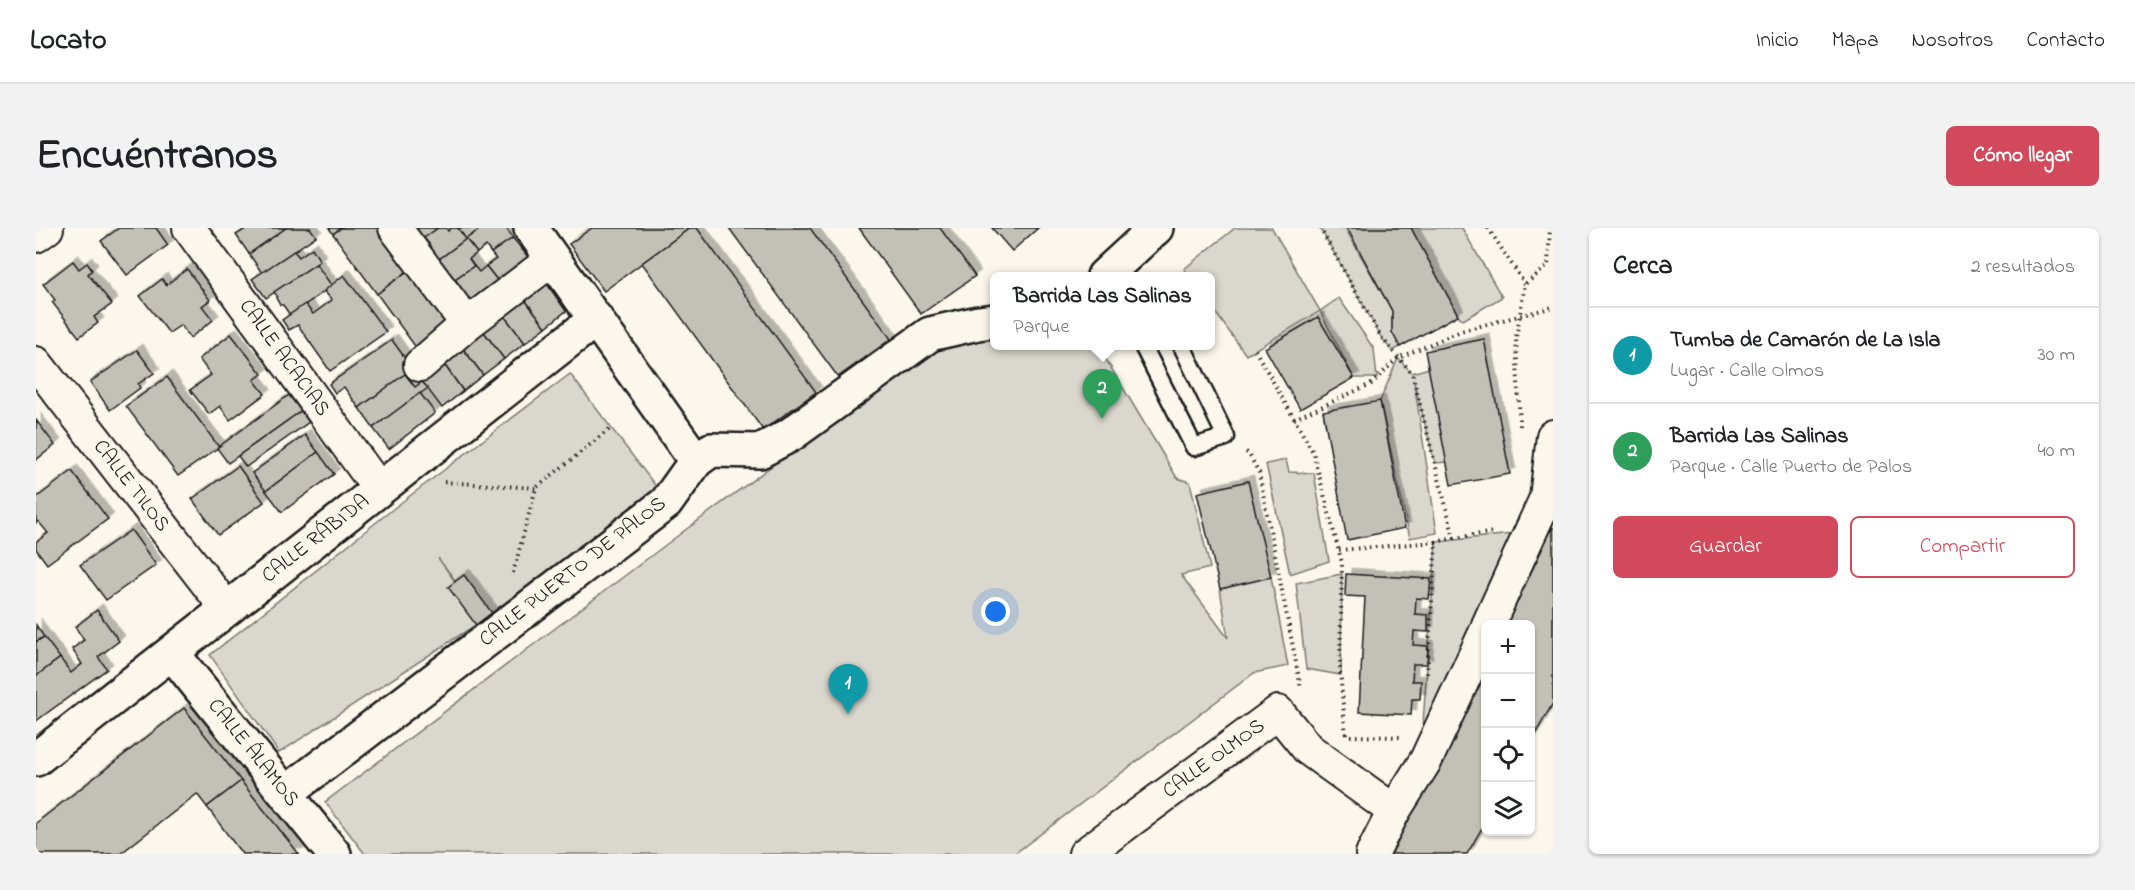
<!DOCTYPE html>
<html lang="es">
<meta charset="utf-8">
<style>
:root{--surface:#fff;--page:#f2f2f2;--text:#202124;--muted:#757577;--line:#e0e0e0;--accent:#d1495b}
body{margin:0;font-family:"Indie Flower",sans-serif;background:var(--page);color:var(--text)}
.controls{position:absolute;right:18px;bottom:18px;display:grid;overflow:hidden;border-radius:9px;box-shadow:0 2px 4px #0004}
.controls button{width:54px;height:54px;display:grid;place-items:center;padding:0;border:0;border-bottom:2px solid var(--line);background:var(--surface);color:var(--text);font:30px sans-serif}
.you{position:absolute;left:960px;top:384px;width:21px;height:21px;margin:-15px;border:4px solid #fff;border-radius:50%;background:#1a73e8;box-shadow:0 0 0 9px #1a73e833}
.badge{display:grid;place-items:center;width:39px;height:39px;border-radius:50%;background:var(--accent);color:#fff;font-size:20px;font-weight:700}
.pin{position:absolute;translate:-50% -50px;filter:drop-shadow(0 2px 3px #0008)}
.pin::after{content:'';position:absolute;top:32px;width:21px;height:18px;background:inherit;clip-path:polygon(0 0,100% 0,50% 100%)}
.popup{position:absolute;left:954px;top:44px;width:225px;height:78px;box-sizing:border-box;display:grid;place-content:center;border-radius:9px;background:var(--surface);filter:drop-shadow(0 2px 4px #0005);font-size:20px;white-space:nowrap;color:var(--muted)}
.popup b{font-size:22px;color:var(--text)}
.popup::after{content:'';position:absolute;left:50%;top:100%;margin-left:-12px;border:12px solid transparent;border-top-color:var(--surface)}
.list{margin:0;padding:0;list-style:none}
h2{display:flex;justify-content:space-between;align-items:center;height:78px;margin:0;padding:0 24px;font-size:26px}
h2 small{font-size:20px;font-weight:400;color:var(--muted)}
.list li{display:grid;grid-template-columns:39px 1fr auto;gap:18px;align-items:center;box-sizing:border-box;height:96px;padding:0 24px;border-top:2px solid var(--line)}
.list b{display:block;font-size:22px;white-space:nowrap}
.list p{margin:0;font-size:20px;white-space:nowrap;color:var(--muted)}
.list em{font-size:20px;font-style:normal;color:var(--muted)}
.actions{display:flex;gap:12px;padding:18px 24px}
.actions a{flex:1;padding:14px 0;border:2px solid var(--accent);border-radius:9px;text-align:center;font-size:21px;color:var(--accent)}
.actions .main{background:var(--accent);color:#fff}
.icon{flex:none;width:33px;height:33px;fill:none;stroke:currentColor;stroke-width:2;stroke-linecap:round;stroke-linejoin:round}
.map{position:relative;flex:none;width:1517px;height:626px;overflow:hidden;border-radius:9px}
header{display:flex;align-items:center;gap:36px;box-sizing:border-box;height:84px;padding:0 30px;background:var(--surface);border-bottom:2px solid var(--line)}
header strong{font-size:28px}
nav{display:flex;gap:33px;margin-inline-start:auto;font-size:21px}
.intro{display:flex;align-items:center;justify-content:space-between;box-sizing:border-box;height:144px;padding:0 36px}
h1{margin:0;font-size:42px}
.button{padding:15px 27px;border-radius:9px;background:var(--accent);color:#fff;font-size:21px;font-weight:700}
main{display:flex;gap:36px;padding:0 36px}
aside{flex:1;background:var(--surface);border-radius:9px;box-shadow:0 2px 4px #0004}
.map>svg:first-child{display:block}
.green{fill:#dad7ce;stroke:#7b7a75;stroke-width:1.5}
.building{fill:#c3c0b8;stroke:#1c1c1c;stroke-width:1.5;filter:url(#shadow)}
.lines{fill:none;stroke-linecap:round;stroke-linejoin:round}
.lane-casing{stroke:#1c1c1c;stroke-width:21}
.street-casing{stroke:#1c1c1c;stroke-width:36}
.secondary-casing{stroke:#1c1c1c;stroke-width:38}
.path{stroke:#1c1c1c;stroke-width:4;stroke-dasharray:1.5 4.5;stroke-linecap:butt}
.lane{stroke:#fbf7ec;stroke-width:16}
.street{stroke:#fbf7ec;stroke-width:32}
.secondary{stroke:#fbf7ec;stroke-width:33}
.labels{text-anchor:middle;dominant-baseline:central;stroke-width:4.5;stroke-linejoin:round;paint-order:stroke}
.street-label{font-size:21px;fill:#1c1c1c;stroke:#fbf7ec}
</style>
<header>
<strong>Locato</strong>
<nav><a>Inicio</a><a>Mapa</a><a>Nosotros</a><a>Contacto</a></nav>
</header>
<div class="intro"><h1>Encuéntranos</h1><a class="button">Cómo llegar</a></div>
<main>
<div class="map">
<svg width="1517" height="626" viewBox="0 0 1517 626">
<defs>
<filter id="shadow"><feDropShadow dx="5.5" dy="-5.5" stdDeviation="0" flood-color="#0004"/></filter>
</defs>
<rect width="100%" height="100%" fill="#fbf7ec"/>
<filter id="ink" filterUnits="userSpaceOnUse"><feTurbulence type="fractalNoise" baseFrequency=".0167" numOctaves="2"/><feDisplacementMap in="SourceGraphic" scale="12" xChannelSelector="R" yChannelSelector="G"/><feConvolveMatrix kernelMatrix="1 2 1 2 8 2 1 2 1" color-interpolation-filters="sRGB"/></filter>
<g filter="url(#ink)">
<g class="green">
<polygon points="1199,0 1236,0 1284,83 1303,70 1338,121 1341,150 1318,150 1284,83 1210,127 1174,77 1174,48 1154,48 1148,41"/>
<polygon points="1284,0 1309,0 1356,83 1356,104 1364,119 1356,123 1345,109"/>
<polygon points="1375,0 1426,0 1466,69 1427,92 1422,87"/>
<polygon points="958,109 958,118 1062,118 1141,250 1154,254 1174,340 1145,347 1192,410 1184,361 1235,349 1252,438 1218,445 978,626 329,626 289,574 648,303 880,131 899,119"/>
<polygon points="1362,130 1376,145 1393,140 1411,234 1399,235 1378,154 1401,305 1374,310 1344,173"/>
<polygon points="534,146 625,265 453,396 402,330 447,392 243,525 174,427 362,277"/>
<polygon points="1250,232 1253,244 1278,245 1293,333 1254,346 1230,236"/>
<polygon points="1477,306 1386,509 1400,314"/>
<polygon points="1306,346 1305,447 1270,441 1260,355"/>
</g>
<g class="building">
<polygon points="83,0 120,0 132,17 91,47 65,13"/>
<polygon points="211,0 250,0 213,26 200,7"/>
<polygon points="250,0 274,0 280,8 226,45 213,26"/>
<polygon points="293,0 305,0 297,6"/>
<polygon points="305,0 342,0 373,42 341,66 297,6"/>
<polygon points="378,0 402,0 388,10"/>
<polygon points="402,0 410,0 412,3 415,0 422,0 430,11 402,32 391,18 393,16 388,10"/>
<polygon points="422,0 446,0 430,11"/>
<polygon points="446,0 470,0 477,10 455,25 450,18 441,25 430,11"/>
<polygon points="556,0 654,0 568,63 533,16"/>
<polygon points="654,0 661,0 780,164 727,202 606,35"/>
<polygon points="693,0 774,0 855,111 802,149"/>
<polygon points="823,0 904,0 939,48 885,86"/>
<polygon points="956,0 1002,0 976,23"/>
<polygon points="1311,0 1375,0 1422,87 1364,119 1356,104 1356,83"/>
<polygon points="477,10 492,29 461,52 450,38 460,31 455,25"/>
<polygon points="430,11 441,25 433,31 438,38 419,51 414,46 412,47 402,32"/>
<polygon points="276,20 284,33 230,70 216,51 258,23 263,29"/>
<polygon points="37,33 43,41 51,35 56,42 52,46 76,76 58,89 62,95 43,109 16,74 19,72 7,56"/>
<polygon points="280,36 296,58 254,87 247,77 244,77 240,70 241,68 238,64"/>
<polygon points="438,38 443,44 450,38 461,52 432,74 422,59 424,58 419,51"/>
<polygon points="151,41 174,72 166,78 177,92 154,110 145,97 133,105 104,68 126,51 130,57"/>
<polygon points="373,42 416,102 384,125 341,66"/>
<polygon points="308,47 350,104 294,143 262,97 253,102 246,92 269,76 277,86 296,72 288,63"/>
<polygon points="509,53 530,83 510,99 489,72 496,67 493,64"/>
<polygon points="489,72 510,99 489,115 466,85"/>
<polygon points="466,85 489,115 468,131 445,100"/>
<polygon points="1282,89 1318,150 1264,181 1229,120"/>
<polygon points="445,100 468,131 447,147 425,118"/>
<polygon points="195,106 226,146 218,152 229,166 194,192 184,178 173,186 154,162 175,147 163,131"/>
<polygon points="1448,111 1474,246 1415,257 1389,123"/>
<polygon points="356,112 377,141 323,180 308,159 299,165 293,156"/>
<polygon points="425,118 447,147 427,163 405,132"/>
<polygon points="101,122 118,145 102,156 104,160 74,182 54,154"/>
<polygon points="405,132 427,163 406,180 382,148"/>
<polygon points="369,146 379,159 386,154 392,160 337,200 323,180"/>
<polygon points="131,149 183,219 142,248 90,178"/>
<polygon points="384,165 399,185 353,221 337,200"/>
<polygon points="253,167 265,183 192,235 181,220"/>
<polygon points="1344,173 1369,300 1311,312 1287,183"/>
<polygon points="265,183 273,194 210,239 202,228"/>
<polygon points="0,192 19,217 0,232"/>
<polygon points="269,207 282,224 230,263 216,245"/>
<polygon points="282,224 298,246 246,284 230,263"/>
<polygon points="202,238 228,274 182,307 156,271"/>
<polygon points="36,243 72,291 11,336 0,321 0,314 12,305 2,293 0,295 0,270"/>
<polygon points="1212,253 1235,349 1184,361 1161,265"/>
<polygon points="1517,299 1517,475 1494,515 1494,397 1469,397"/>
<polygon points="95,302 120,337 70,372 44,337"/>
<polygon points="1310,346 1395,351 1393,371 1380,370 1379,386 1392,387 1392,404 1378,403 1377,417 1392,418 1391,436 1377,436 1376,453 1385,453 1384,471 1376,471 1375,487 1323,484 1329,369 1309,368"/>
<polygon points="428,347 456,385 440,397 412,359"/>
<polygon points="61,382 83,413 62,429 71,441 0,493 0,448 24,430 35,445 46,436 36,421 48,412 39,399"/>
<polygon points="0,397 8,409 0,414"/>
<polygon points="8,409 24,430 0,448 0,414"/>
<polygon points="1450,436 1450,593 1431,626 1355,626"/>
<polygon points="148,480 205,553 171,579 161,566 84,626 0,626 0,595"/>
<polygon points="205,553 263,626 206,626 171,579"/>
</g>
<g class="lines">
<defs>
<polyline id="lane" points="1107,118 1158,219 1190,209 1146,118"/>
<g id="street">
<polyline points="153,0 343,261"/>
<polyline points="359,0 431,96 517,31"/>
<polyline points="0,8 11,0"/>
<polyline points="0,135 191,381"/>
<polyline points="384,137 431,96"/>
<polyline points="1452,397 1510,270 1517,208"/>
<polyline points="1049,626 1242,484 1272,521 1358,583"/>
<polyline points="1336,626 1358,583 1390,532 1450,403"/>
</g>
<g id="secondary">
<polyline points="495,0 660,233"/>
<polyline points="1068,48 1120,0"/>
<polyline points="136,425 298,626"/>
<polyline points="0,531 560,91"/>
<polyline points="250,565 630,275 660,233 675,222 724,223 754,207 894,106 942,95 958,93"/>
</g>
</defs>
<use href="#lane" class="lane-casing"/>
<use href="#street" class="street-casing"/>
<use href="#secondary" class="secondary-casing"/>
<g class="path">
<polyline points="1284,0 1345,109 1376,145 1418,310 1400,314"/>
<polyline points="1452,0 1489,56"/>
<polyline points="1219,122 1277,224 1306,335 1304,444 1310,508"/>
<polyline points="1258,191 1335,156 1362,130 1425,103 1517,79"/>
<polyline points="1484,198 1480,110 1489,56 1512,38 1514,0"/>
<polyline points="1210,224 1213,226 1223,245 1265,460"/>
<polyline points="408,254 500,260"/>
<polyline points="1418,310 1459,304"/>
<polyline points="1303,322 1400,314 1391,446"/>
<polyline points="477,345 500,260 575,200"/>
<polyline points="1314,508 1364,509"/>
</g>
<use href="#lane" class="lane"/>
<use href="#street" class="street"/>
<use href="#secondary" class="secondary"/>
</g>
</g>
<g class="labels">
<g class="street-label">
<text transform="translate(248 130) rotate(54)">CALLE ACACIAS</text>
<text transform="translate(95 258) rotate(52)">CALLE TILOS</text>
<text transform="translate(280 311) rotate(-38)">CALLE RÁBIDA</text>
<text transform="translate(537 344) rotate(-38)">CALLE PUERTO DE PALOS</text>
<text transform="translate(217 525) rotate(51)">CALLE ÁLAMOS</text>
<text transform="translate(1178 531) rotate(-36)">CALLE OLMOS</text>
</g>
</g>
</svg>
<div class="controls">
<button>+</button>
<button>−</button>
<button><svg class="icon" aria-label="locate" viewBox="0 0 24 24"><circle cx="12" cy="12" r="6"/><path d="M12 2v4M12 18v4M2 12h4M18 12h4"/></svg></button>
<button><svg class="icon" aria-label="layers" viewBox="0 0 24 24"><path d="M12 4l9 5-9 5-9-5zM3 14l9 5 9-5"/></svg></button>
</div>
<div class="you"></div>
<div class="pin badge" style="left:812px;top:486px;background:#0f9aa8">1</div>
<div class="pin badge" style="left:1066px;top:191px;background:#2e9e5b">2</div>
<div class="popup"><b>Barrida Las Salinas</b>Parque</div>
</div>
<aside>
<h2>Cerca<small>2 resultados</small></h2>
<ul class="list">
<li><span class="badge" style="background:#0f9aa8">1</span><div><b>Tumba de Camarón de La Isla</b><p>Lugar · Calle Olmos</p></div><em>30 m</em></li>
<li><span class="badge" style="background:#2e9e5b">2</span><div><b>Barrida Las Salinas</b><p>Parque · Calle Puerto de Palos</p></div><em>40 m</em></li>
</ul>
<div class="actions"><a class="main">Guardar</a><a>Compartir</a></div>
</aside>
</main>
